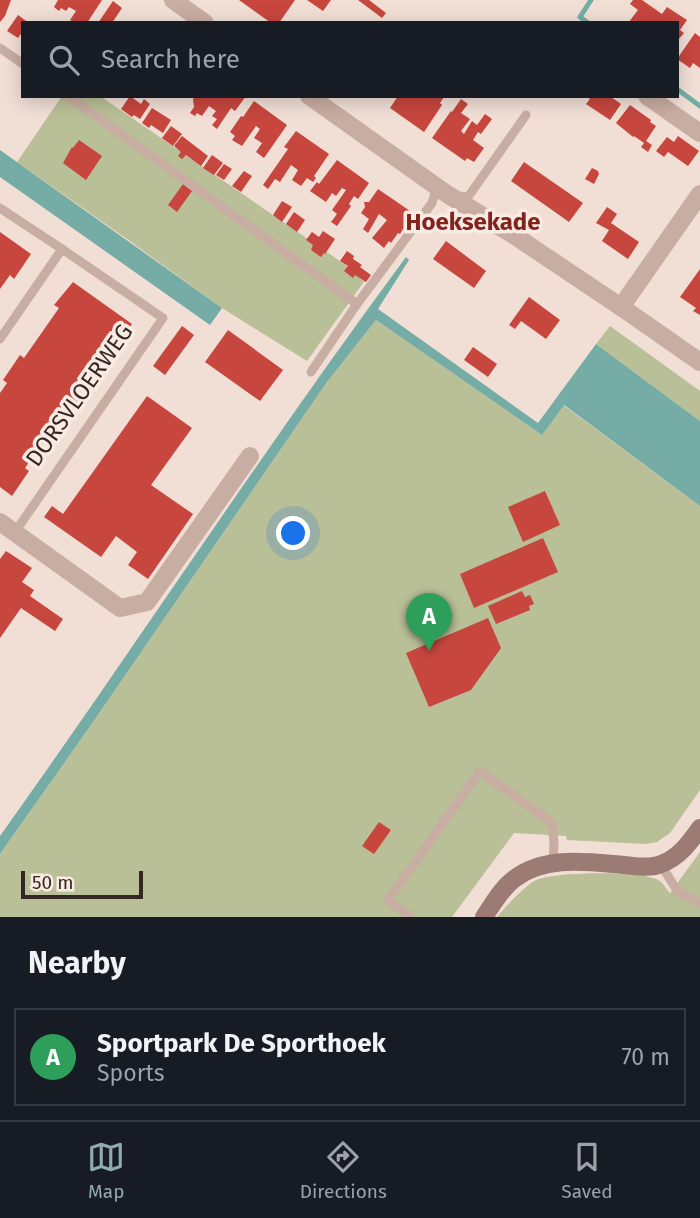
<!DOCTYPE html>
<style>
:root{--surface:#171b24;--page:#20242c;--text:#f1f3f6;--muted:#9ea1a6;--line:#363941;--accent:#90abaa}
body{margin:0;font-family:"Fira Sans",sans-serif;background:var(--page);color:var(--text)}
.scale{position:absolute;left:21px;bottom:18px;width:122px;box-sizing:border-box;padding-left:7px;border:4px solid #332725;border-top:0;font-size:19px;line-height:24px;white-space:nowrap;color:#332725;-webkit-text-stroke:5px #f9eae2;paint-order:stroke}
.you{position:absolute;left:294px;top:534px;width:24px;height:24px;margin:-18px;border:5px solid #fff;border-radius:50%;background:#1a73e8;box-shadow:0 0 0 10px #1a73e833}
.badge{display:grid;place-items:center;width:46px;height:46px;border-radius:50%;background:var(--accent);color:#fff;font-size:23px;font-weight:700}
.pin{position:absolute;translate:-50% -58px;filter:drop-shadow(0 2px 4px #0008)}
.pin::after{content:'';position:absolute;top:37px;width:24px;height:21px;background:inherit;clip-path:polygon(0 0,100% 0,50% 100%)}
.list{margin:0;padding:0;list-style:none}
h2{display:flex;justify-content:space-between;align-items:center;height:91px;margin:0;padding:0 28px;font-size:30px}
h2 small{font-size:23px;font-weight:400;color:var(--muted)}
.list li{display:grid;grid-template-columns:46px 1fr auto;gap:21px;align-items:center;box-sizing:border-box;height:98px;margin:0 14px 14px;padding:0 14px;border:2px solid var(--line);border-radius:0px}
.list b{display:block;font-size:26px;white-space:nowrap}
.list p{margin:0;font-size:23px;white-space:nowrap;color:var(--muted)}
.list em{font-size:23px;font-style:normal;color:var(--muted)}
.icon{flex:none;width:38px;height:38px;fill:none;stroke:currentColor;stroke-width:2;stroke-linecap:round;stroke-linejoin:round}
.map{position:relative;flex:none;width:700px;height:917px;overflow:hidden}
.search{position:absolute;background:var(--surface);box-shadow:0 4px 18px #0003;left:21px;right:21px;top:21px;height:77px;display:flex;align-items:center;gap:18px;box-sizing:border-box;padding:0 24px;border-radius:0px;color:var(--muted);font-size:26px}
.sheet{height:203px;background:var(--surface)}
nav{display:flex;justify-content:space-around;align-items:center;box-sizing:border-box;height:98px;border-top:2px solid var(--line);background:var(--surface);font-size:19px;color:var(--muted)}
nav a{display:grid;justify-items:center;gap:4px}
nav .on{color:var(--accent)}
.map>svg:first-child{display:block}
.green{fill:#b9bf96}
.water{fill:#75ada6}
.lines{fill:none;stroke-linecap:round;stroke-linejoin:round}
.stream{stroke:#75ada6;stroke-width:5}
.building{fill:#c7463e}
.lane{stroke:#c8ada2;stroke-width:9}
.street{stroke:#c8ada2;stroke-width:18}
.secondary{stroke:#9c7b74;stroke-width:18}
.labels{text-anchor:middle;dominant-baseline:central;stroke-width:7;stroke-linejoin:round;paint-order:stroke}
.street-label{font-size:23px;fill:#332725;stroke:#f9eae2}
.neighbourhood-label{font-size:24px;font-weight:bold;fill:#82231e;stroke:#f9eae2}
</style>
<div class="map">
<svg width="700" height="917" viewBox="0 0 700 917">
<rect width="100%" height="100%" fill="#f1dfd6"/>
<g class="green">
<polygon points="62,96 100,96 366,279 307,361 222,308 127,239 17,162"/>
<polygon points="376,320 542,435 563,405 700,506 700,790 670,833 657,842 646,844 567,840 566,836 514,833 452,917 0,917 0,854 91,725 327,382"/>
<polygon points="610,326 700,391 700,421 596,344"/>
<path d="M700,852V917H497C504,908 527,884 536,880C556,872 642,870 660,881C663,883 667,890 670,893Z"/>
</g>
<g class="water">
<polygon points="0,150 222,308 210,325 0,177"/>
<path d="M406,257L409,260L378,309L538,423L596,344L700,421V506L564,405L542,435L376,320L327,382L91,725L0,854V836C137,644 266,446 406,257Z"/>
</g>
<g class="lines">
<g class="stream">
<polyline points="588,23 580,17 591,0"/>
<polyline points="677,89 700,106"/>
</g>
</g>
<g class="building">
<polygon points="0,0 11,0 5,16 0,22"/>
<polygon points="58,0 102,0 87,23 75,23 70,20 76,11 69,7 66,11 61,8 59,11 54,7"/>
<polygon points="239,0 295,0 279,23 271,23"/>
<polygon points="307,0 331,0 323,11"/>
<polygon points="358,0 369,0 386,13 382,18"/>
<polygon points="633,0 642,0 662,14 667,7 687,20 680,30 684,33 679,39 677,38 677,23 628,23 638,10 630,4"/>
<polygon points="113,1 122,8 112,23 98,23"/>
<polygon points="18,15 29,23 23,23 23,31 18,38 7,31"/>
<polygon points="695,33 700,37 700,68 693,63 690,68 677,59"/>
<polygon points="130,96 141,104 144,99 150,104 140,119 134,115 132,117 121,109"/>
<polygon points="246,96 235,111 231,108 217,129 212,125 217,119 212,116 216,111 209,106 202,116 197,113 195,116 190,113 194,107 193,100 194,97"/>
<polygon points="398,96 443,96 444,97 440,103 442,105 424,132 390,108"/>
<polygon points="586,96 612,96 611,97 621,104 610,120 586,104 590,99"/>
<polygon points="461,99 468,104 461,113 470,119 461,131 464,134 472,121 477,125 485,114 492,119 481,134 478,132 473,140 484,148 474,162 467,158 465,161 432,138 451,111 452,112"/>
<polygon points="254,101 287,125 264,158 256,152 262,143 254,138 260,129 256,126 242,146 232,140 235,136 230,132 241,116 243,117"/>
<polygon points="630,105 651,120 650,122 656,126 646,141 652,145 648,152 641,147 644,143 634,136 633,137 616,123"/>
<polygon points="152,108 171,120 163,133 151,125 149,128 142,123"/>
<polygon points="171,126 182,134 173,146 162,138"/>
<polygon points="296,131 329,154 314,176 316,178 313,182 307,178 301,186 292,180 298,170 291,165 280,182 275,179 268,189 263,185 288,149 284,147"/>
<polygon points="182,136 208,156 201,166 186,155 182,159 178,156 181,152 174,146"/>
<polygon points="678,136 699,151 688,166 668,152 664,157 656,151 667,137 674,142"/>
<polygon points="79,140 102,156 86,180 63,163 72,147 73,148"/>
<polygon points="212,155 223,163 214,175 203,168"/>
<polygon points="337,160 369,183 358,199 354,196 349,204 351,206 337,226 331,222 337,214 332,210 346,190 342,188 336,196 332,193 326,202 310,191 317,182 319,184"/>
<polygon points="524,162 583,203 569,222 511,181"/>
<polygon points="224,164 232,169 224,180 216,175"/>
<polygon points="592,168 598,171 599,174 594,184 585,179"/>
<polygon points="244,171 252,176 241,192 232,186"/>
<polygon points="183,184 192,191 177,212 168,205"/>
<polygon points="378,189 413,213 400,234 398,233 391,243 389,241 384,248 372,238 387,220 379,214 368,233 363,229 369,219 361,213 365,207 364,202 369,202"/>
<polygon points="282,201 292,207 282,222 273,215"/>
<polygon points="607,207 617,214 611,223 639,242 628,259 602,241 609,230 596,223"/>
<polygon points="294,212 305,220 297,232 286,224"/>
<polygon points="323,231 335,239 325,254 324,253 321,257 311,250 313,245 306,240 312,232 319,237"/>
<polygon points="0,232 31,254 14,279 10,275 0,289"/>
<polygon points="446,241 486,271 474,288 433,259"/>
<polygon points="347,251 354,256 353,259 362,265 360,267 371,275 366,282 355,275 353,278 344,271 348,266 340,261"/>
<polygon points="700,269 700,315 693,311 696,308 680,297"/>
<polygon points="73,282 132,324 115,348 111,345 76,394 81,397 63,422 59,419 32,458 25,468 29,471 12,496 0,487 0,393 7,383 3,380 20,355 24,358 59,308 54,305"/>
<polygon points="529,297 560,320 546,339 521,321 515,329 509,325"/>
<polygon points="182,326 194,335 165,375 153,366"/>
<polygon points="228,330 283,370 260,401 205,362"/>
<polygon points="473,347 497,364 488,377 464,360"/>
<polygon points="147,396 192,428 151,485 193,514 148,579 128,565 137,552 116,536 101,557 44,517 52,506 63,514"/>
<polygon points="545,491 560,525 523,542 508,507"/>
<polygon points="543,538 558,572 474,608 460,574"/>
<polygon points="6,551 32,568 22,582 34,590 30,596 63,619 55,631 21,608 0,638 0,559"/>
<polygon points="522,591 525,597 530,595 534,604 529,606 530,610 496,624 488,606"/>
<polygon points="488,618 501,648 471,690 429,707 406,653"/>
<polygon points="379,822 391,830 374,854 362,846"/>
</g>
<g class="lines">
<g class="lane">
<polyline points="0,48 23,64"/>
<polyline points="68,96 357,304"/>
<polyline points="459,196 468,197 526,115"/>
<polyline points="0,208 62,249 0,339"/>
<polyline points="311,372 357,304 432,203 437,187"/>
<polyline points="15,532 163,318 62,249"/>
<polyline points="661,865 678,892 700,903"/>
<polyline points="411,917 388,900 480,771 552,823 554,843 553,863"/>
</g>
<g class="street">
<polyline points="173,0 205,23"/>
<polyline points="309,96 447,194 515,236 621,307 700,362"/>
<polyline points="647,96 700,133"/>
<polyline points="621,307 700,194"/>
<polyline points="0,522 120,608 147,602 250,456"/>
</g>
<path class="secondary" d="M484,917C493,904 501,889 514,879C545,855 588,862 624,865C636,866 650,869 661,864C679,858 690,842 700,828"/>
</g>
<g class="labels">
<g class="street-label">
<text transform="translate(79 395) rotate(-55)">DORSVLOERWEG</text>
</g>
<g class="neighbourhood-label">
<text x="473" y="222">Hoeksekade</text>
</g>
</g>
</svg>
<div class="scale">50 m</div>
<div class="you"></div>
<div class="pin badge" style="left:429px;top:651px;background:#2e9e5b">A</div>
<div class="search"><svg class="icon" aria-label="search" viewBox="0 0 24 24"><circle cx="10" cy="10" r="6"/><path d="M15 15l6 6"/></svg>Search here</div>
</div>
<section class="sheet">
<h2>Nearby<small></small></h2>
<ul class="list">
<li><span class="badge" style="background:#2e9e5b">A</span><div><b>Sportpark De Sporthoek</b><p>Sports</p></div><em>70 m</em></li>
</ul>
</section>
<nav>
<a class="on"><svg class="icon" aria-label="map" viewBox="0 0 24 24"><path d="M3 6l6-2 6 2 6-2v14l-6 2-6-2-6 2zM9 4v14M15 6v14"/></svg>Map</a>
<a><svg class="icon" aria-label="directions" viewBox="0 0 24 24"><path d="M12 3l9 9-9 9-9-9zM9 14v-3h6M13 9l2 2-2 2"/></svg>Directions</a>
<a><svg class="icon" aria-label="saved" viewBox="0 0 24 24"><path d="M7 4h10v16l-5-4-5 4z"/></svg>Saved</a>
</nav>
